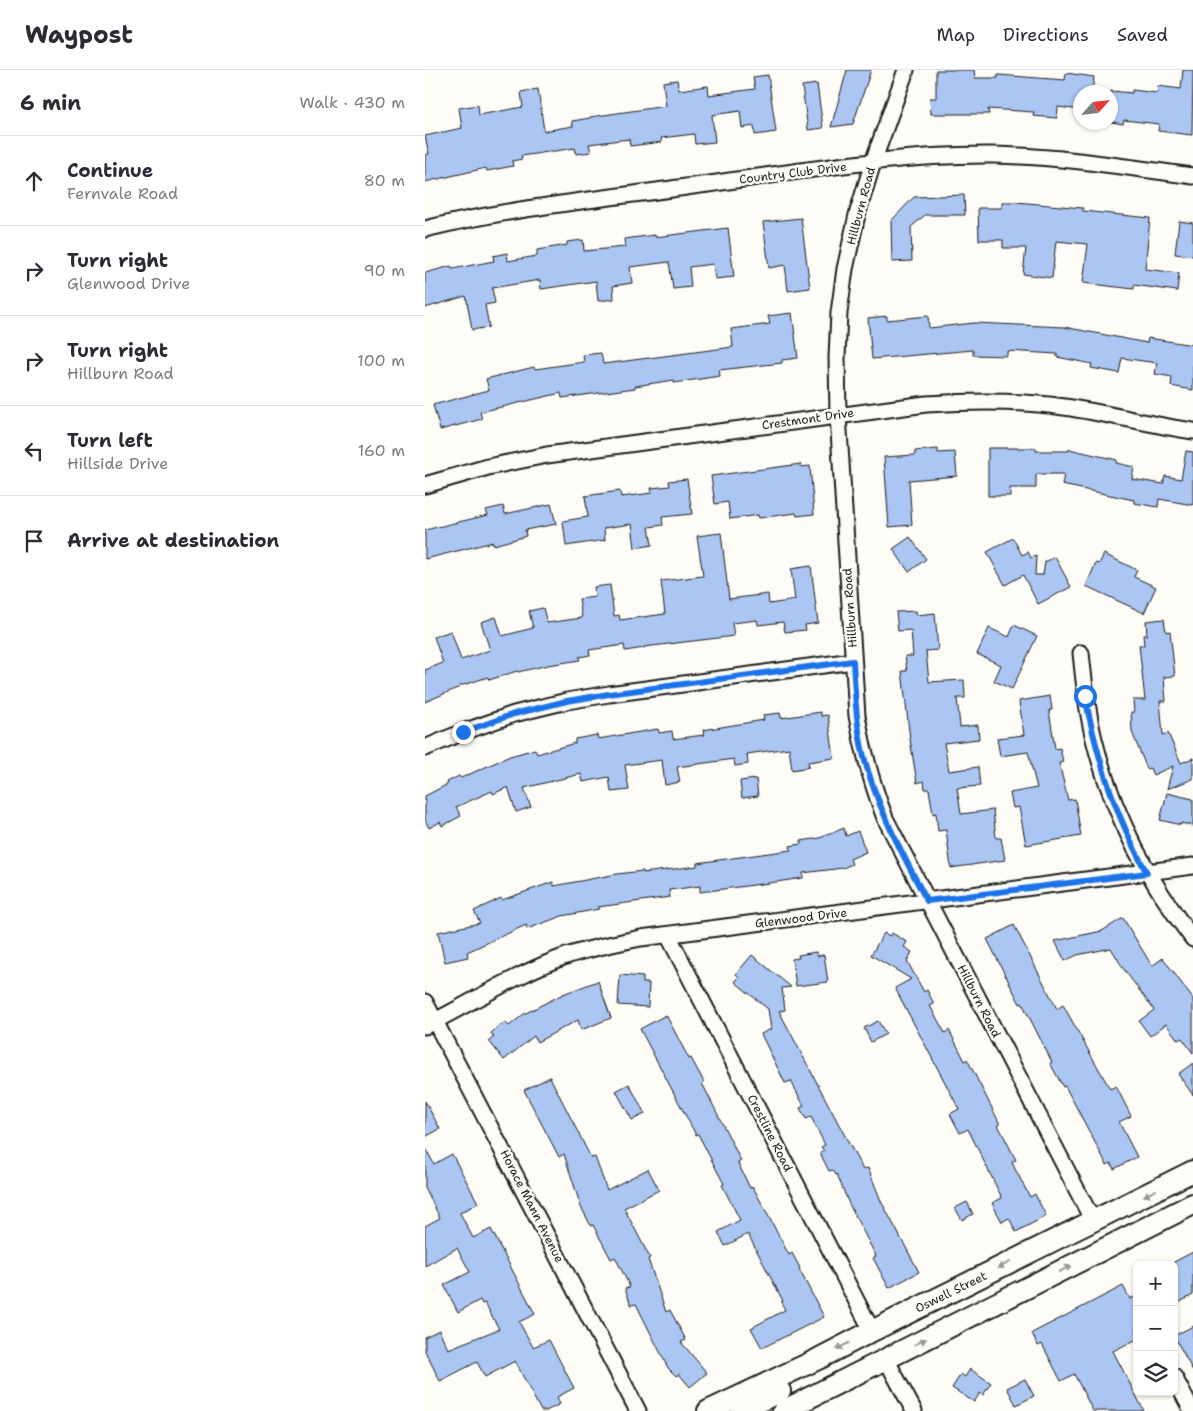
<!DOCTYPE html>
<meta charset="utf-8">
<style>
:root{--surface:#fff;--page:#f2f2f3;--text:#2b2b33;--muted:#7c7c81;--line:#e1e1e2}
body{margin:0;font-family:"Shantell Sans",sans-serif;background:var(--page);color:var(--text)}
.controls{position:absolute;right:15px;bottom:15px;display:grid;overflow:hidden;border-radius:8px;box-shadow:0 1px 4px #0004}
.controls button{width:45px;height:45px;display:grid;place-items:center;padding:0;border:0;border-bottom:1px solid var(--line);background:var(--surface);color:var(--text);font:25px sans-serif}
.compass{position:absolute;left:648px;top:15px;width:45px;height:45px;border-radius:50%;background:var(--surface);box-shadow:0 1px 4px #0004;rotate:63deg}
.stop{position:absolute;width:15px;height:15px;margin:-11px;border:4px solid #1a73e8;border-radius:50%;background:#fff}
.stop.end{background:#1a73e8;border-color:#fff;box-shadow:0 1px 5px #0008}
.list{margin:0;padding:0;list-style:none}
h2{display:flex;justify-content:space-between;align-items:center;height:65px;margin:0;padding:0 20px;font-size:21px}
h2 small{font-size:16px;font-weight:400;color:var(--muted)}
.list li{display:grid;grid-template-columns:32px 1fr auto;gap:15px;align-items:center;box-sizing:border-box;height:90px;padding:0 20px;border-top:1px solid var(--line)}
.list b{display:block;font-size:19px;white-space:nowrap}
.list p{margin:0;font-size:16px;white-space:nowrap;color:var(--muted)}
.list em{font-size:16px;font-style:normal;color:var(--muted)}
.icon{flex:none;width:28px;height:28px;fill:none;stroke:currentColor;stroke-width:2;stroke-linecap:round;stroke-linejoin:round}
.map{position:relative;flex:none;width:768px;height:1341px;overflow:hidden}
header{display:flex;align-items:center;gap:30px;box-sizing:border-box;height:70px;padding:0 25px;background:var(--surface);border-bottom:1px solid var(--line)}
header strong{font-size:24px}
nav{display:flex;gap:28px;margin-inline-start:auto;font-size:18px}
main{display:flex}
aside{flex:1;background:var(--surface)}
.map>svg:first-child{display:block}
.building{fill:#abc6f3;stroke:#1c1c1c}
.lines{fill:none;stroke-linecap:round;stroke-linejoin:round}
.street-casing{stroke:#1c1c1c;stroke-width:19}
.secondary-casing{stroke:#1c1c1c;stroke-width:24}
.street{stroke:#fdfcf7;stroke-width:15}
.secondary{stroke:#fdfcf7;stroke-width:20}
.oneway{fill:#989794}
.route{stroke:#1a73e8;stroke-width:6}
.labels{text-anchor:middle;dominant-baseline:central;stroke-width:5;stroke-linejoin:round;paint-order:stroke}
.street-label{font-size:12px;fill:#1c1c1c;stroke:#fdfcf7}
</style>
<header>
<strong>Waypost</strong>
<nav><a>Map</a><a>Directions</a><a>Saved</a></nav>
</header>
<main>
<aside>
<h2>6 min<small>Walk · 430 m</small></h2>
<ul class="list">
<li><svg class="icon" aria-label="ahead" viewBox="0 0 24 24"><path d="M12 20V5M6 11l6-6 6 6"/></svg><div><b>Continue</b><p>Fernvale Road</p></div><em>80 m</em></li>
<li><svg class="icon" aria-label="right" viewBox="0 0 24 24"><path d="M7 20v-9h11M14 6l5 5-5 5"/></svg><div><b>Turn right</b><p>Glenwood Drive</p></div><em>90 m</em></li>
<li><svg class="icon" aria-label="right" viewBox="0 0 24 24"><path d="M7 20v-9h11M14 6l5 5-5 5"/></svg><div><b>Turn right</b><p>Hillburn Road</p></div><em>100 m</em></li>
<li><svg class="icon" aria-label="left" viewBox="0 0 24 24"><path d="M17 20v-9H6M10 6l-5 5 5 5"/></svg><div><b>Turn left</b><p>Hillside Drive</p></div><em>160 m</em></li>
<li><svg class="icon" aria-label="arrive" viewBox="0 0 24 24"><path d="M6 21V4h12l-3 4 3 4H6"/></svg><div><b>Arrive at destination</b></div></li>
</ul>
</aside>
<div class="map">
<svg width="768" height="1341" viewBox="0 0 768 1341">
<rect width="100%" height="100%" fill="#fdfcf7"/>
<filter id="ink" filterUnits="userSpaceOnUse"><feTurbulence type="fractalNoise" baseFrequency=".02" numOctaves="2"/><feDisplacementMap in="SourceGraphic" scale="10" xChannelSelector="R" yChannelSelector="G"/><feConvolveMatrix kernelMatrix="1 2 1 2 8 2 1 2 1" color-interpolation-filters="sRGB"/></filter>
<g filter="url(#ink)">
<g class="building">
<polygon points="422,0 446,0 428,54 406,57"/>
<polygon points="511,0 549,0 550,8 573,8 573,5 640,10 641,3 669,7 667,22 656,22 656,40 633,37 632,48 608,46 609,42 563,39 564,44 506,44 505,28 511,28"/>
<polygon points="758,0 768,0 767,65 733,61 734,54 699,50 698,54 686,52 686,21 707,23 707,20 732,23 733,16 756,19"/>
<polygon points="343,5 351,62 330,65 329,56 317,58 315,41 287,45 290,72 270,74 269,64 236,68 237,72 205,76 204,69 164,74 166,82 151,84 150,78 96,86 97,89 87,91 88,96 62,101 61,98 0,112 0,85 4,84 0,66 37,58 34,38 53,35 54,45 98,37 96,22 113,19 119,61 148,56 147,51 165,48 165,47 241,36 238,12 252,10 254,20 283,16 284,25 330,19 328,7"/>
<polygon points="392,14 398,58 383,60 377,16"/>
<polygon points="539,125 540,145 500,145 486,157 487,191 467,192 466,151 489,127"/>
<polygon points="577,132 591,132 658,138 658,141 725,148 720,199 754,203 752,221 709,215 709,219 658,213 663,174 631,171 627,208 598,204 601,178 578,178 578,170 554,170 553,138 577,138"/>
<polygon points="376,148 385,218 363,221 360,195 344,198 338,152"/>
<polygon points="754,151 768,153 768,186 750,184"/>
<polygon points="303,158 309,207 290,209 288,194 264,197 266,217 248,219 244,192 205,197 207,213 188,216 189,229 173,231 171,211 116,219 115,210 67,218 70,233 60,235 64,257 47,260 41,226 0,238 0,203 26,196 27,199 69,191 68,186 82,183 83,191 112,186 112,180 142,175 142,172 158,170 159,181 200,177 199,169 230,165 230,167"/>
<polygon points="367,243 373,288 357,290 357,293 294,300 295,306 249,313 249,310 210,316 210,318 137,328 136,323 55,342 57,349 15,360 8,335 64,320 61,309 109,297 110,299 159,292 158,285 176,283 178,294 308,277 306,259 345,254 343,246"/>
<polygon points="462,246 462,250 503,246 504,258 549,253 639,257 722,273 723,268 768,275 768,320 746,316 747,307 730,304 732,293 697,288 694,303 666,298 667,294 632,287 632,284 582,281 582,286 548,285 548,280 447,289 443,248"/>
<polygon points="563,378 611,378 611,381 644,381 644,379 692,390 691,393 709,397 707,409 738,414 740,406 756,409 761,381 768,382 768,435 734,429 733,437 709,433 709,430 637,415 639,404 611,404 611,418 585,418 585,426 563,426"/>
<polygon points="513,379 513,383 530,382 532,406 484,410 487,455 464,457 459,387 490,385 490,381"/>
<polygon points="376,394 376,397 385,396 389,444 372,446 371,443 334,448 333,445 305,449 303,432 290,434 286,406"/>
<polygon points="262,409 267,444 237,447 238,455 224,457 227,475 210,478 207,454 179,458 180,470 141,476 138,451 163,447 160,426 195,421 196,427 227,423 226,418 245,416 244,411"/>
<polygon points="126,434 131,454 100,460 101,466 69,475 68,472 0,489 0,460 63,445 61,440 78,436 80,444"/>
<polygon points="296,463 304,529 343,524 344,534 370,530 366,499 386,496 393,553 380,555 381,560 360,562 358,552 333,555 332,550 307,553 309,566 219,577 219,578 200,581 199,575 164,580 165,585 154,587 155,590 123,595 93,602 92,601 64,610 63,607 35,616 35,617 0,632 0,600 18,593 9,567 26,561 36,590 65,580 56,552 71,547 77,566 108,558 104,541 118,538 122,553 157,548 154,529 170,527 169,517 185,515 189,546 194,545 195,550 240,544 236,511 278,506 272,466"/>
<polygon points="485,467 501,489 484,502 468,479"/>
<polygon points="588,468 597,485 603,482 606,488 611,486 610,505 618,505 620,492 630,487 646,517 613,534 598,505 580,515 562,482"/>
<polygon points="679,484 712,500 709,507 731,517 719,543 661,516 671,493 674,494"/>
<polygon points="491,541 492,545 510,543 513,580 501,581 504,612 539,610 540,628 532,628 535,657 553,655 554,669 519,673 524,701 553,697 555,716 532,718 536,744 568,740 571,768 576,768 580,790 526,798 521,760 513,761 511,743 508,744 504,719 500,719 499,711 492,713 485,669 477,601 482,601 480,586 488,586 486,560 473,561 471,542"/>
<polygon points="739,549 741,562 745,561 750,606 739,607 741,631 735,631 738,665 743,663 756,693 768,688 768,709 742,719 748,696 728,705 725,698 722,699 707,662 706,642 709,642 708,630 720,630 714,575 719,575 718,565 722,565 721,551"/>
<polygon points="589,555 612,566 587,619 569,611 576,595 552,584 564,558 584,567"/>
<polygon points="625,626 627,640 624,640 630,679 635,678 638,692 634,693 643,730 650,729 656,766 601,775 594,737 588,738 585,723 612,718 603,682 575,686 572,668 599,665 594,631"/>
<polygon points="396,642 396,646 403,645 409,688 383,692 384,697 367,700 364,678 322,684 323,694 310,696 309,689 252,697 255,712 240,715 237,690 200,695 204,720 186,722 184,707 158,712 156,704 99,718 106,737 91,742 83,717 68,724 67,721 31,737 36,746 17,756 15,752 4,758 0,750 0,726 23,714 22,712 34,706 36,708 85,686 110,679 112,684 150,673 150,669 172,665 173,669 233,659 234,663 247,661 248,669 279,665 278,660 339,650 338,645 355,643 356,648"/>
<polygon points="331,709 333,726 317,728 315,711"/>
<polygon points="742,723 768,729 768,756 756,753 756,755 735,750"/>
<polygon points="419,758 421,766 433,761 441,782 425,789 427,794 418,798 378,803 378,808 344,813 275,822 275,816 244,820 245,827 173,837 174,839 137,846 102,859 101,855 42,882 43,887 20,892 13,862 55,853 49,841 76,828 77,830 128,812 129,816 192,804 218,801 218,803 272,796 272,793 366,780 365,776 376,774 376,771 395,768"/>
<polygon points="698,848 727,896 738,888 768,929 768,983 757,968 753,970 741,954 725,966 714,951 729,940 698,898 686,878 652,885 640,891 630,871 677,861"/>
<polygon points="589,855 632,939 638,935 685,1019 691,1016 706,1046 694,1052 712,1087 689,1099 686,1093 682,1095 640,1016 638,1017 625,993 627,992 597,933 595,934 562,869"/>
<polygon points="459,863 465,866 467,863 482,872 479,877 487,882 482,891 499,922 502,920 509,934 505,936 520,963 524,960 540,991 542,989 575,1054 573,1055 591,1090 587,1092 590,1099 605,1127 610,1124 621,1146 591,1162 584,1148 577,1152 567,1133 577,1128 543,1059 535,1063 525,1044 534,1039 470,918 486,909 446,885"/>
<polygon points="391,882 392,886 399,885 403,912 371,916 367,889 374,888 373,885"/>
<polygon points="327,885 366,917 357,918 360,940 354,941 438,1100 443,1098 456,1131 494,1202 464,1218 448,1188 451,1186 424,1134 412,1104 411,1105 408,1100 404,1101 395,1083 399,1081 396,1077 400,1075 386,1047 381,1049 375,1038 379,1036 366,1011 360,1013 336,964 346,959 343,939 310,912 314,907 311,904"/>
<polygon points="195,905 218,907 218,913 224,913 223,937 193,935"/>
<polygon points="173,911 186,948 156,960 153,950 112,972 109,966 79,990 64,971 69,967 66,963 80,952 84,956 99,944 138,924"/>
<polygon points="241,945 264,989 266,988 279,1012 277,1013 316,1091 313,1093 325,1118 328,1117 364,1185 367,1183 375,1198 374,1199 399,1247 337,1278 326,1258 360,1240 356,1232 358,1231 323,1164 300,1176 293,1162 315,1150 297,1115 299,1114 273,1064 271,1065 215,959"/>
<polygon points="453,951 461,964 446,972 439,958"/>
<polygon points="768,993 768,1025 753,1004"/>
<polygon points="125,1007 166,1088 170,1087 182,1120 223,1099 234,1120 199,1138 225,1188 223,1189 241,1242 245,1240 261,1270 256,1272 282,1303 265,1317 254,1304 251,1306 243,1298 211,1234 206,1235 200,1218 205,1217 190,1187 186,1189 168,1155 166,1156 156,1137 139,1084 134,1087 99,1020"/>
<polygon points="204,1014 220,1044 207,1050 191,1021"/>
<polygon points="0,1031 15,1059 0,1067"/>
<polygon points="0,1077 9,1094 27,1084 53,1133 35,1143 48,1168 66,1159 110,1244 94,1252 108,1277 124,1270 149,1318 132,1327 135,1334 121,1341 116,1341 90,1291 60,1307 52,1292 15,1311 0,1281 0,1267 14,1260 23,1279 74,1259 60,1233 57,1234 55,1230 33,1242 19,1215 45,1202 32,1178 0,1196 0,1156 15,1148 0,1118"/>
<polygon points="542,1132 548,1144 537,1150 530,1138"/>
<polygon points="768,1182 768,1225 749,1235 749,1192"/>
<polygon points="698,1216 705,1229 712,1226 712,1269 688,1281 719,1341 668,1341 649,1304 636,1311 617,1274 613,1276 607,1263"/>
<polygon points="768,1256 768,1301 749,1266"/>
<polygon points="545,1299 566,1313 558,1325 555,1323 549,1332 527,1318 536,1304 540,1307"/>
<polygon points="600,1309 609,1326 591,1335 582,1318"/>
</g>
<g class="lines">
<defs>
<g id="street">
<path d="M481,0L448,92L432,145L420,199L414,243L412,287L413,345L432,646C438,681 447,714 460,748L668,1151"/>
<path d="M0,159C86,138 174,129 261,117C362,104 465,84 567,85C634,86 701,97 768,106"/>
<path d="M0,415L63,397L122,385L501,334C547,331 593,330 639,337C683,343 725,355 768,361"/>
<path d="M656,583C659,612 662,641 669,669C687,743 722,809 768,869"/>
<polyline points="0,678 38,662 89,644 142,631 184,624 428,591"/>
<polyline points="243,865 447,1261"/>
<polyline points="0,932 213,1341"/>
<path d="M0,956C46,933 93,903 141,886C166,878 191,873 216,868L768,796"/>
<polyline points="461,1289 489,1341"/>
<polyline points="749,1307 767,1341"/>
</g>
<g id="secondary">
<polyline points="283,1341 393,1289 447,1261 768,1101"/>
<polyline points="317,1341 355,1321"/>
<polyline points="358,1341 768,1134"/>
</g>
</defs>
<use href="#street" class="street-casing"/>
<use href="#secondary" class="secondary-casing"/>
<use href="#street" class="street"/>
<use href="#secondary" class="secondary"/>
</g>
<defs><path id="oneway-solid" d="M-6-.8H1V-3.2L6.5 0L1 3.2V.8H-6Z" transform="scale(1.25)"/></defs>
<g class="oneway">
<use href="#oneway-solid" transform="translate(725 1123) rotate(153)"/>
<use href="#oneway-solid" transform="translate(579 1195) rotate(154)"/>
<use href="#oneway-solid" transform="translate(640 1199) rotate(-27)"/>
<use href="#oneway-solid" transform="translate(495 1272) rotate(-27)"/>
<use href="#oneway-solid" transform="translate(418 1276) rotate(152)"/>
</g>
</g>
<g class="lines" filter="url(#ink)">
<path class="route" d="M38,662L89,644L142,631L184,624L428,591C430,622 431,653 438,683C451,736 477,783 502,831L722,803C691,747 672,689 660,626"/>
</g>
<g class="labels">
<g class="street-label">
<text transform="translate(368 103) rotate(-7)">Country Club Drive</text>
<text transform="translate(436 136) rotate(-75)">Hillburn Road</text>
<text transform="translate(383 349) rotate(-8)">Crestmont Drive</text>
<text transform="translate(425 538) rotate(-94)">Hillburn Road</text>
<text transform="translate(376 848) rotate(-7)">Glenwood Drive</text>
<text transform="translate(554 931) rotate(63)">Hillburn Road</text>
<text transform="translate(345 1063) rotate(63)">Crestline Road</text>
<text transform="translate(107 1136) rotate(63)">Horace Mann Avenue</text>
<text transform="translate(526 1222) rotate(-26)">Oswell Street</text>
</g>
</g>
</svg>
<div class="controls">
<button>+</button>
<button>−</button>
<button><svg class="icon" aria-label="layers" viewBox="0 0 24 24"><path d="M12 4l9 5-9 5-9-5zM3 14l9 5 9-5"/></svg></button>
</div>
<svg class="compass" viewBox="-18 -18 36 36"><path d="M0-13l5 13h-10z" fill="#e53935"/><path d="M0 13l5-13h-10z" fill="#7c7c81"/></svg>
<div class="stop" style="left:660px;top:626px"></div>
<div class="stop end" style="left:38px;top:662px"></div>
</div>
</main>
